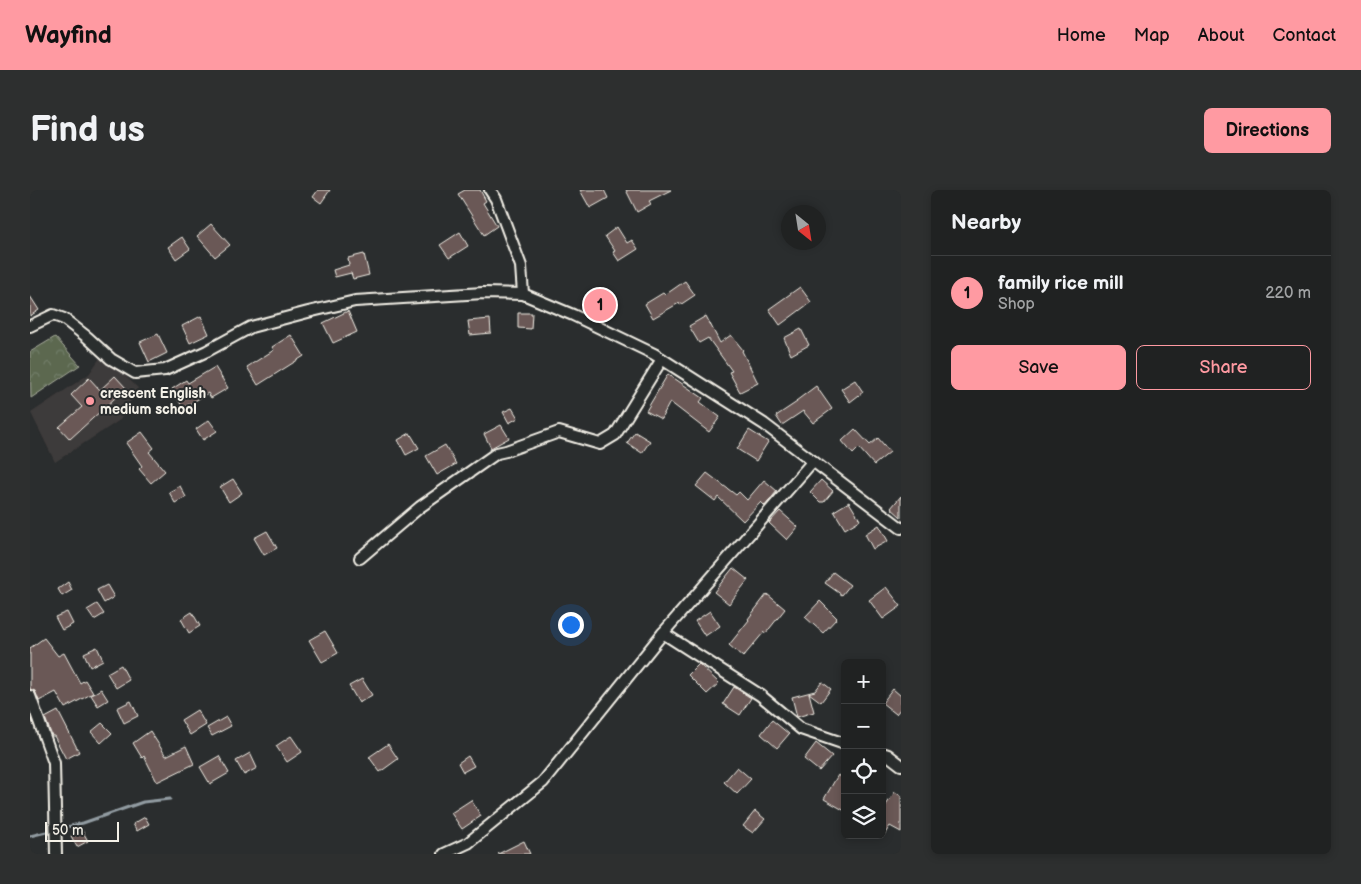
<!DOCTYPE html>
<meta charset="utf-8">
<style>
:root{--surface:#202222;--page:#2d2f2f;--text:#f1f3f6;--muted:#a2a4a5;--line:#3d3f40;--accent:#ff9aa2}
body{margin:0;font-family:"Balsamiq Sans",sans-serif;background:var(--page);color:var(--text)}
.controls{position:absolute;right:15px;bottom:15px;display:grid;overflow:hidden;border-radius:8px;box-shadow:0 2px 8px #0003}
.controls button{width:45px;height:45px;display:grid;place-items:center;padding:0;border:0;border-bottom:1px solid var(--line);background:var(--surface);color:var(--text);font:25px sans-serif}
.compass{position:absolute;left:751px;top:15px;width:45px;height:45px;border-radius:50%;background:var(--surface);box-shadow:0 2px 8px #0003;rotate:150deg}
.scale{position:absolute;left:15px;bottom:12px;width:74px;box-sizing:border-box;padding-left:5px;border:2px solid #f4f1e8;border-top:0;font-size:14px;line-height:18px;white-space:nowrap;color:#f4f1e8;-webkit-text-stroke:4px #2a2d2e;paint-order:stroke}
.you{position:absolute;left:540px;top:434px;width:18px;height:18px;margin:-12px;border:4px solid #fff;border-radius:50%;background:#1a73e8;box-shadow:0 0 0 8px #1a73e833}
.badge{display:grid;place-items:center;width:32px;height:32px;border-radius:50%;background:var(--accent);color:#111;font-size:16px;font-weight:700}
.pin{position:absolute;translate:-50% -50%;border:2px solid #fff;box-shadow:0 1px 5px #0006}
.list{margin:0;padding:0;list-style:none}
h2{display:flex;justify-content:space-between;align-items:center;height:65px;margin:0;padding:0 20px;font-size:21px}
h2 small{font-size:16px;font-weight:400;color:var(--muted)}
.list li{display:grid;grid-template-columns:32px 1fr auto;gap:15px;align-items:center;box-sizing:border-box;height:75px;padding:0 20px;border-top:1px solid var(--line)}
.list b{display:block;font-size:19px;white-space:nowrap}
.list p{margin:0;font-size:16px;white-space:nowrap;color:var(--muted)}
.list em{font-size:16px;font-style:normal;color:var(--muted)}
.actions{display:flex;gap:10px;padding:15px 20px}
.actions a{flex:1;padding:11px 0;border:1px solid var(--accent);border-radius:8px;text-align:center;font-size:18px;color:var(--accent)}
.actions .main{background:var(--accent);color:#111}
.icon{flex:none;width:28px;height:28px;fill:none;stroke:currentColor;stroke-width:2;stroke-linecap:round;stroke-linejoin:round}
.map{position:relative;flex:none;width:871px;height:664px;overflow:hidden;border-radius:8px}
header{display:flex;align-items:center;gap:30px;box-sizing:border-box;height:70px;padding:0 25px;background:var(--accent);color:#111}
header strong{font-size:24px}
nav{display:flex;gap:28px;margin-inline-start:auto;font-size:18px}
.intro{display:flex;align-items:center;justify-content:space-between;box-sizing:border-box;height:120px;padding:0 30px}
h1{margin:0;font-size:35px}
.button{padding:12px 22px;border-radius:8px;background:var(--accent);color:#111;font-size:18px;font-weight:700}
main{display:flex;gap:30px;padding:0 30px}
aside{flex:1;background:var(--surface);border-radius:8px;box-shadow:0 2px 8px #0003}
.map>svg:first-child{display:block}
.built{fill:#3e3a3a}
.forest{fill:url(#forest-crowns);stroke:#a8ac9c}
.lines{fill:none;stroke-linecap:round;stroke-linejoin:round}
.stream{stroke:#929ca2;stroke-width:3}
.building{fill:#6b5857;stroke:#f4f1e8}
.minor-casing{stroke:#f4f1e8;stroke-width:14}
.minor{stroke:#2a2d2e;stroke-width:10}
.poi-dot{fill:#ff9aa2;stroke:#2a2d2e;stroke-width:2}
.labels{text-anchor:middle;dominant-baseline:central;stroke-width:4;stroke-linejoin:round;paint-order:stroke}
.poi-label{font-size:14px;font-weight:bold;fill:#f4f1e8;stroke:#2a2d2e;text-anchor:start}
</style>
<header>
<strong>Wayfind</strong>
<nav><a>Home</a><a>Map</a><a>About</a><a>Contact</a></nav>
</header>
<div class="intro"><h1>Find us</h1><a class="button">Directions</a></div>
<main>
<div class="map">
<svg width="871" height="664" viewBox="0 0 871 664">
<defs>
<pattern id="forest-crowns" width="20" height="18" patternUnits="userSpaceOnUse" patternTransform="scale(1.25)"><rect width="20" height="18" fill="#5b6850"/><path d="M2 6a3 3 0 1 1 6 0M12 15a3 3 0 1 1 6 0" fill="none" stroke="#737e69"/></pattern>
</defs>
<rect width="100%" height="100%" fill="#2a2d2e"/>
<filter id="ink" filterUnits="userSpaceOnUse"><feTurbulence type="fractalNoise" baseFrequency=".02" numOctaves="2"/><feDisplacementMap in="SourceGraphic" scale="10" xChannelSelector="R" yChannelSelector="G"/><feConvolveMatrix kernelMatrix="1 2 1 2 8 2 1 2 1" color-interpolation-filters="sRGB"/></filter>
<g filter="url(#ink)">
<polygon class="built" points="70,168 85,176 108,198 90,230 25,272 1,223 59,184"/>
<polygon class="forest" points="25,147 50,175 1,208 0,162"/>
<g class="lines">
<polyline class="stream" points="0,646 53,633 113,612 140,609"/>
</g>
<g class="building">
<polygon points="288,0 300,0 291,13 283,7"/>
<polygon points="435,0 450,0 456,11 453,13 467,36 454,45 428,4"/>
<polygon points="550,0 574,0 578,8 560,18"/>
<polygon points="596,0 641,0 619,11 621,14 607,22"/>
<polygon points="181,34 200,55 185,67 167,46"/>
<polygon points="587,37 597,53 602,50 608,59 589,71 583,62 585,61 575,46"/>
<polygon points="430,42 438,56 419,68 410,55"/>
<polygon points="152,47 160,59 146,69 138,57"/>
<polygon points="334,64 339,85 323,89 321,83 305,87 303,80 319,75 318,68"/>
<polygon points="655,91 665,105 650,115 649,113 623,128 615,114 633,103 635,105"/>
<polygon points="770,97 781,112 750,135 739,119"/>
<polygon points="0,106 9,120 0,126"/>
<polygon points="318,121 327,142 303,153 293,133"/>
<polygon points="488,123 502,123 501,139 488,138"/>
<polygon points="171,126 179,144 160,153 152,136"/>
<polygon points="676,126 690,153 701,145 713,160 712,161 728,193 710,202 699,182 702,181 678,148 669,153 659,136"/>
<polygon points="460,129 461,143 440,145 438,131"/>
<polygon points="771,139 779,155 761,165 754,148"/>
<polygon points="128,144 137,163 119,172 110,152"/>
<polygon points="261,145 274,166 228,195 217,177 244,160 242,157"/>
<polygon points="185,177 198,198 181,208 178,203 153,218 142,199 156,190 158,193"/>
<polygon points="638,184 673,208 670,212 690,227 679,242 640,212 631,229 616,221"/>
<polygon points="85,186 96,198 40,249 29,237 52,217 41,205 59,188 70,200"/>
<polygon points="825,190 833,202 820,212 811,199"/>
<polygon points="786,196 802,219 783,233 773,221 752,235 746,226 767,212 766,211"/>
<polygon points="482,218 488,228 479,233 473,222"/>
<polygon points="179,230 187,241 173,250 166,239"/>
<polygon points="471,235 479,248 461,258 454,244"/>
<polygon points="825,239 840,255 848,248 860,262 844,275 829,258 823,264 812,251"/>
<polygon points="719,240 738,252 726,271 707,259"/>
<polygon points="112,242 124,258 119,262 135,281 121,293 109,279 112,276 96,253"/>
<polygon points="605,242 620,251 612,263 597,253"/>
<polygon points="380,243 389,258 376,265 368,250"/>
<polygon points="415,255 426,274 407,285 396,266"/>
<polygon points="677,283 706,305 709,302 717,310 734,290 747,301 735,316 731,312 713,331 688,307 685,311 666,296"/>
<polygon points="203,289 212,303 199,312 190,297"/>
<polygon points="791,290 803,301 794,312 790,312 780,302"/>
<polygon points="150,296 156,307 145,313 139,302"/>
<polygon points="871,306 871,327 861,318"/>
<polygon points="819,312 830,330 815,339 804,321"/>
<polygon points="750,321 768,337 757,350 739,333"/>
<polygon points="849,335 858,351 843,359 835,344"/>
<polygon points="237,341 247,358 234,365 224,348"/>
<polygon points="703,378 718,390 699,414 684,402"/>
<polygon points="803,382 820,395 812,405 795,393"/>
<polygon points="38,392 42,400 32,406 28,399"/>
<polygon points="77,395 84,407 74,413 67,400"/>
<polygon points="856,397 871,416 853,429 839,410"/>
<polygon points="737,404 755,419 736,443 734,442 713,467 699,455 719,430 718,429"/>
<polygon points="790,411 807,428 793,443 775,427"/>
<polygon points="67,414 74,424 64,430 57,420"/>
<polygon points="680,421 690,436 675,446 665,431"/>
<polygon points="37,422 43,434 32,440 25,427"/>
<polygon points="162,422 170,436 159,443 151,429"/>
<polygon points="295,441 308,463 292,472 279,450"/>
<polygon points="14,448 28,466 34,463 50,493 55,490 63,503 35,518 26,502 9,511 5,501 0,499 0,458"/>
<polygon points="67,457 73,470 60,477 54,463"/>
<polygon points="669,474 689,493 677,504 658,485"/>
<polygon points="91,475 99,490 86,498 77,483"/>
<polygon points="332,489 342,505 329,513 319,496"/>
<polygon points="792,492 801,499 791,512 779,503 784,522 767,527 762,507 785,501"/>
<polygon points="704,497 721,508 710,525 693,514"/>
<polygon points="71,499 78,510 68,516 61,505"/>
<polygon points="863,499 871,506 871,518 866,524 852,513"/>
<polygon points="101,511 108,526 94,533 87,518"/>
<polygon points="167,520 176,535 160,545 151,530"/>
<polygon points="28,521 49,562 36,569 24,546 22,546 15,528"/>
<polygon points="196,527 201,536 182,546 177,538"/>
<polygon points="742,530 759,544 747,558 731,544"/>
<polygon points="72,533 82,543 71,553 61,542"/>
<polygon points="120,541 136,566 156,556 164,574 127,592 114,566 112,568 103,553"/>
<polygon points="261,546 272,562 257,572 246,556"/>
<polygon points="786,553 802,566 789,581 774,569"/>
<polygon points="358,554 368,569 350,582 339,567"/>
<polygon points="220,563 227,578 214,585 206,571"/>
<polygon points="189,566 199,583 180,594 170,577"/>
<polygon points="438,566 444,576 433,582 428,573"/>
<polygon points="707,577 721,589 707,604 694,592"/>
<polygon points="808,585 815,589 815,621 794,609"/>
<polygon points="865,602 871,606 871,642 860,636 852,648 852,621"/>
<polygon points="441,610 451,626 432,639 421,623"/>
<polygon points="725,621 735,629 723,643 713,636"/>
<polygon points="115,627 119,634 107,641 103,634"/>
<polygon points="52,640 58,651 47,657 41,646"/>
<polygon points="494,651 500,664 468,664"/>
</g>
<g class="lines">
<defs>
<g id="minor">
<polyline points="460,0 466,9 491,76 493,104"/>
<polyline points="0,136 23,125 34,129 57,147 81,169 105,183 135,180 177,161 221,137 278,122 325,111 453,103 493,104 543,125 624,164 734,234 871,338"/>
<polyline points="330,368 390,317 467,263 476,261 529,242 570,254 585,245 632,169"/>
<polyline points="633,443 730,505 771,539 815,554"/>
<polyline points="0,506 24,573 26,664"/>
<polyline points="852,563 858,565 871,575"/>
<polyline points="414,664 438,653 513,592 633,443 783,271"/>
</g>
</defs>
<use href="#minor" class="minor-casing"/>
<use href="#minor" class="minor"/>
</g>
</g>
<circle class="poi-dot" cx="60" cy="211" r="5"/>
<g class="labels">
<g class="poi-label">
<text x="70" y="203">crescent English<tspan x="70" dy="16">medium school</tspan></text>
</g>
</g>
</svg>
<div class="controls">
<button>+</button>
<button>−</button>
<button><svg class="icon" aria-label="locate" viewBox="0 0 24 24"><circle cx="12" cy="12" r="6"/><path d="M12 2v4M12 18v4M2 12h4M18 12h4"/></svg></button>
<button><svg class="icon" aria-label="layers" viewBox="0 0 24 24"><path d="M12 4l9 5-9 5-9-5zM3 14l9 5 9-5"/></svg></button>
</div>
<svg class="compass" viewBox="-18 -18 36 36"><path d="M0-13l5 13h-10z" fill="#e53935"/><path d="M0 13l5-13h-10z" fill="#a2a4a5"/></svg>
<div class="scale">50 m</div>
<div class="you"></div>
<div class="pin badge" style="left:570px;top:115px">1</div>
</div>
<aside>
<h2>Nearby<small></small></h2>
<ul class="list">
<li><span class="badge">1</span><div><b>family rice mill</b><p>Shop</p></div><em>220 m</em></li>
</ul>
<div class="actions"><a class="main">Save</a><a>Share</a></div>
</aside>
</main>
